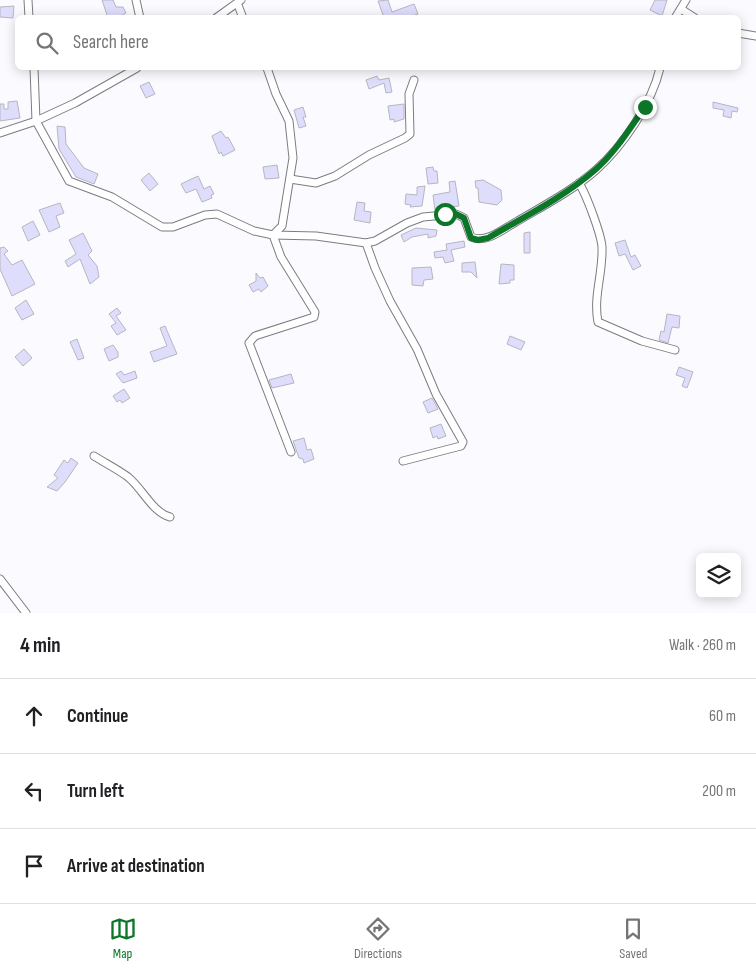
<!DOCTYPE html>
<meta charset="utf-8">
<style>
:root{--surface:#fff;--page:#f2f2f2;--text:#202124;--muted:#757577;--line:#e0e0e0;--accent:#0b7528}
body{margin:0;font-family:"Sofia Sans Condensed",sans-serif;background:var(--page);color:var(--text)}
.controls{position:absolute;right:15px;bottom:15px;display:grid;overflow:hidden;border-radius:8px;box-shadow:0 2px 12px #0003}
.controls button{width:45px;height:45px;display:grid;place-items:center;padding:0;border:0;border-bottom:1px solid var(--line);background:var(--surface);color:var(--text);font:25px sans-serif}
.stop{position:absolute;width:15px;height:15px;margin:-11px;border:4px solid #0b7528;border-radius:50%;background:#fff}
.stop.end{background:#0b7528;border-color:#fff;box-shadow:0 1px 5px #0008}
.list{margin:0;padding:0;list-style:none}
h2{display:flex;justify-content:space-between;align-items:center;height:65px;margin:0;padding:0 20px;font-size:21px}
h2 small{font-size:16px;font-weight:400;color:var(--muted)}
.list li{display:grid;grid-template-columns:32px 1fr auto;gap:15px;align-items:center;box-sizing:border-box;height:75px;padding:0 20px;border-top:1px solid var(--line)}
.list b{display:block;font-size:19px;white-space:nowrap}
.list em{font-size:16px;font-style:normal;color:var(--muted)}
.icon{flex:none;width:28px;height:28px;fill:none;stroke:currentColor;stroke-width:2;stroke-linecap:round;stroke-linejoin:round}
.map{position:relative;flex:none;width:756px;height:613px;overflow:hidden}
.search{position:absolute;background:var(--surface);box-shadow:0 2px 12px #0003;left:15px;right:15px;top:15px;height:55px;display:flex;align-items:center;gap:12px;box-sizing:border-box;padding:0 18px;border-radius:8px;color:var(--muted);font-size:19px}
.sheet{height:290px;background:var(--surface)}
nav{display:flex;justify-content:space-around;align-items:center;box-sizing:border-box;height:70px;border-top:1px solid var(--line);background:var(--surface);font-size:14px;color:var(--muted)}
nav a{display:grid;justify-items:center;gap:2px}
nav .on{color:var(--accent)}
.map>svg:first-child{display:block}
.building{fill:#dfddfc;stroke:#b6b6bf}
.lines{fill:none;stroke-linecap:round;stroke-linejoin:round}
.street-casing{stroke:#7b7b83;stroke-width:9}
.street{stroke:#fff;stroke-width:7}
.route{stroke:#0b7528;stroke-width:6}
</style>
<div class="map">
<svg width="756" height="613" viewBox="0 0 756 613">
<rect width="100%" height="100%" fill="#fbfbff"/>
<g class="building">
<polygon points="102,0 113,0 116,7 123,7 126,13 117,18 108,18"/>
<polygon points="388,0 392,12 414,4 418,14 407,18 378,18 383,15 378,1"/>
<polygon points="655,0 667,0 662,16 650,10"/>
<polygon points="14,6 13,18 0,17 0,7"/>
<polygon points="377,76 379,80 389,78 392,92 386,93 384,83 369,89 366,80"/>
<polygon points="149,82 155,94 146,98 140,86"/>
<polygon points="17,101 20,118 0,121 0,104 4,104 4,109 8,109 8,102"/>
<polygon points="713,102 738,108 737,112 732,111 731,118 723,116 724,110 713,108"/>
<polygon points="404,104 404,119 394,122 394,119 390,120 388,106"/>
<polygon points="303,107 306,117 303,117 306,126 299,128 294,110"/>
<polygon points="57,126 65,127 66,144 84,168 98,174 94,184 76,177 59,149"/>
<polygon points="221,131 226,138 228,137 235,150 223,156 221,152 219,154 212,136"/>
<polygon points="277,165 279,178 265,179 263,167"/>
<polygon points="433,167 434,171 437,171 438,183 428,184 426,168"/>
<polygon points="149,173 158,184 150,191 141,180"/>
<polygon points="198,176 204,189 210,186 214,194 211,195 212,198 202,202 196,189 186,193 181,184"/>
<polygon points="483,180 501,190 502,200 497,205 479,202 478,188 476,188 475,181"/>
<polygon points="455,181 459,206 435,210 433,195 450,192 449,182"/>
<polygon points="425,186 422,206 410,207 411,205 405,204 406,194 417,195 417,187"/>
<polygon points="357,202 365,203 364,211 371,212 370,223 354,220"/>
<polygon points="60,203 64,213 56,216 60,227 49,232 39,210"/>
<polygon points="33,221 40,235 28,241 22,227"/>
<polygon points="416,228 437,230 436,236 428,238 428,234 412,237 404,242 401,235"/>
<polygon points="530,232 530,253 524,253 524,233"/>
<polygon points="83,233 92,251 88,255 97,266 99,277 90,284 80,259 68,267 65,261 76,254 69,240"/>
<polygon points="625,240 631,257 635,255 641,266 633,270 625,254 619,256 615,243"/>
<polygon points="464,241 465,247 451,250 454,261 445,263 443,257 435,258 434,252 447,250 446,244"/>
<polygon points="4,247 8,251 4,254 12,265 22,260 35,284 12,296 0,269 0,248"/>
<polygon points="475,262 477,278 471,272 462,272 462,263"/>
<polygon points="501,264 514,265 514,280 510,280 510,283 499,284"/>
<polygon points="431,267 433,279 424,280 423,286 412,285 412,268"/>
<polygon points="256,273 260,278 263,277 268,286 261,292 259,289 253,292 249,285 256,281"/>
<polygon points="26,300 34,314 22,320 15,308"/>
<polygon points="117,308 121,313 116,316 126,330 117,335 111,326 116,323 109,314"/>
<polygon points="667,314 680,316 679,328 672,327 668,343 659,340 661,331 664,332"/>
<polygon points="165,326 177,354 154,362 150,352 167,346 160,328"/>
<polygon points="510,336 525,342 521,350 507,344"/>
<polygon points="77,339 84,358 78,360 70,342"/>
<polygon points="113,345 118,352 118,357 109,361 104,349"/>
<polygon points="24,349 32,358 23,366 15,357"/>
<polygon points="679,367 693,372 687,388 682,386 685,378 676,375"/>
<polygon points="121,371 124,375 135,371 137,378 123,383 116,374"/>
<polygon points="291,374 294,383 272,388 269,380"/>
<polygon points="124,389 130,398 122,403 120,400 117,402 113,396"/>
<polygon points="432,398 438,409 428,413 423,402"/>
<polygon points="441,424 446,436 438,439 437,436 433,438 430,428"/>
<polygon points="304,438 307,450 311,449 314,459 304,463 303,459 299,458 293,441"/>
<polygon points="71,458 78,463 65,482 57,491 47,487 58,478 54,475 64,460 68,463"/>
</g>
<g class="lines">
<defs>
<g id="street">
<polyline points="28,0 29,18"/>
<polyline points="136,0 140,18"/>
<polyline points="238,5 243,18"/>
<polyline points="681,9 695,18"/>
<polyline points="216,18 241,0"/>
<polyline points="675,18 686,0"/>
<polyline points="738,33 756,36"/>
<polyline points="34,68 36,121"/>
<polyline points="267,68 276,94 289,121 293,158 282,226 273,235 281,257 315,312 314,317 308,319 255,336 249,343 291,452"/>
<polyline points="36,121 75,103 137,68"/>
<path d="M0,133L36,121L69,181L112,197L162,227H173L205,215L217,214L254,231L273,235L316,236L366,243L375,241L407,223L423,217L456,214L464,218L471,237C486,244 503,229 516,222C543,206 572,191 596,170C623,146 652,103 660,68"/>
<polyline points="290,179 316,183 335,176 369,155 405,138 410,134 409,94 414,80"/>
<path d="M579,183C586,194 602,236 602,248C603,273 593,297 598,322L642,341L675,350"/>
<polyline points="366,243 375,268 390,301 417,349 436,394 463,442 461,446 453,448 403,461"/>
<path d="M94,456C105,463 117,469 128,477C142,488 153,513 170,517"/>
<polyline points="0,579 26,613"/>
</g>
</defs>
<use href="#street" class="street-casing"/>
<use href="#street" class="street"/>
</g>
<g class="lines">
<path class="route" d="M445,214H456L464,218L471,238L478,240L488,238C524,217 564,197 595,170C615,153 630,128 645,107"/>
</g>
</svg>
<div class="controls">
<button><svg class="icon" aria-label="layers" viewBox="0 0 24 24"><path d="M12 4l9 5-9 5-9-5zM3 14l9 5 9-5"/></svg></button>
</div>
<div class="stop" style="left:445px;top:214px"></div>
<div class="stop end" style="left:645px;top:107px"></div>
<div class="search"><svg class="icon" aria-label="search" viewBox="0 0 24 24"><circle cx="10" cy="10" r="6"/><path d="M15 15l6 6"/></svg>Search here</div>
</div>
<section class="sheet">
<h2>4 min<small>Walk · 260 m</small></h2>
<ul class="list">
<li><svg class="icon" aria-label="ahead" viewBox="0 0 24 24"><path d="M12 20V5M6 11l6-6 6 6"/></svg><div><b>Continue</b></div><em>60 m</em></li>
<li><svg class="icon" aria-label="left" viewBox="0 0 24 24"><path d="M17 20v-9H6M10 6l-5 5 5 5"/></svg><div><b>Turn left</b></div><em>200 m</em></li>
<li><svg class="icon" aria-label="arrive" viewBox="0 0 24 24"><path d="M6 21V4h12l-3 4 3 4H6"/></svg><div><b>Arrive at destination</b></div></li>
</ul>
</section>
<nav>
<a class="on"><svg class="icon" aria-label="map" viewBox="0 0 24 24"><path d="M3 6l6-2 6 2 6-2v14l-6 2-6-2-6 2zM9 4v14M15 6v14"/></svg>Map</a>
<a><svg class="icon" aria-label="directions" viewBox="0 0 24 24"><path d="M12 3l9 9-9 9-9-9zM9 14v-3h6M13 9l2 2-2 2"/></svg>Directions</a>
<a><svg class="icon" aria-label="saved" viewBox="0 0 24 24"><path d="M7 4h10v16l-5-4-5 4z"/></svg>Saved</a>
</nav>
